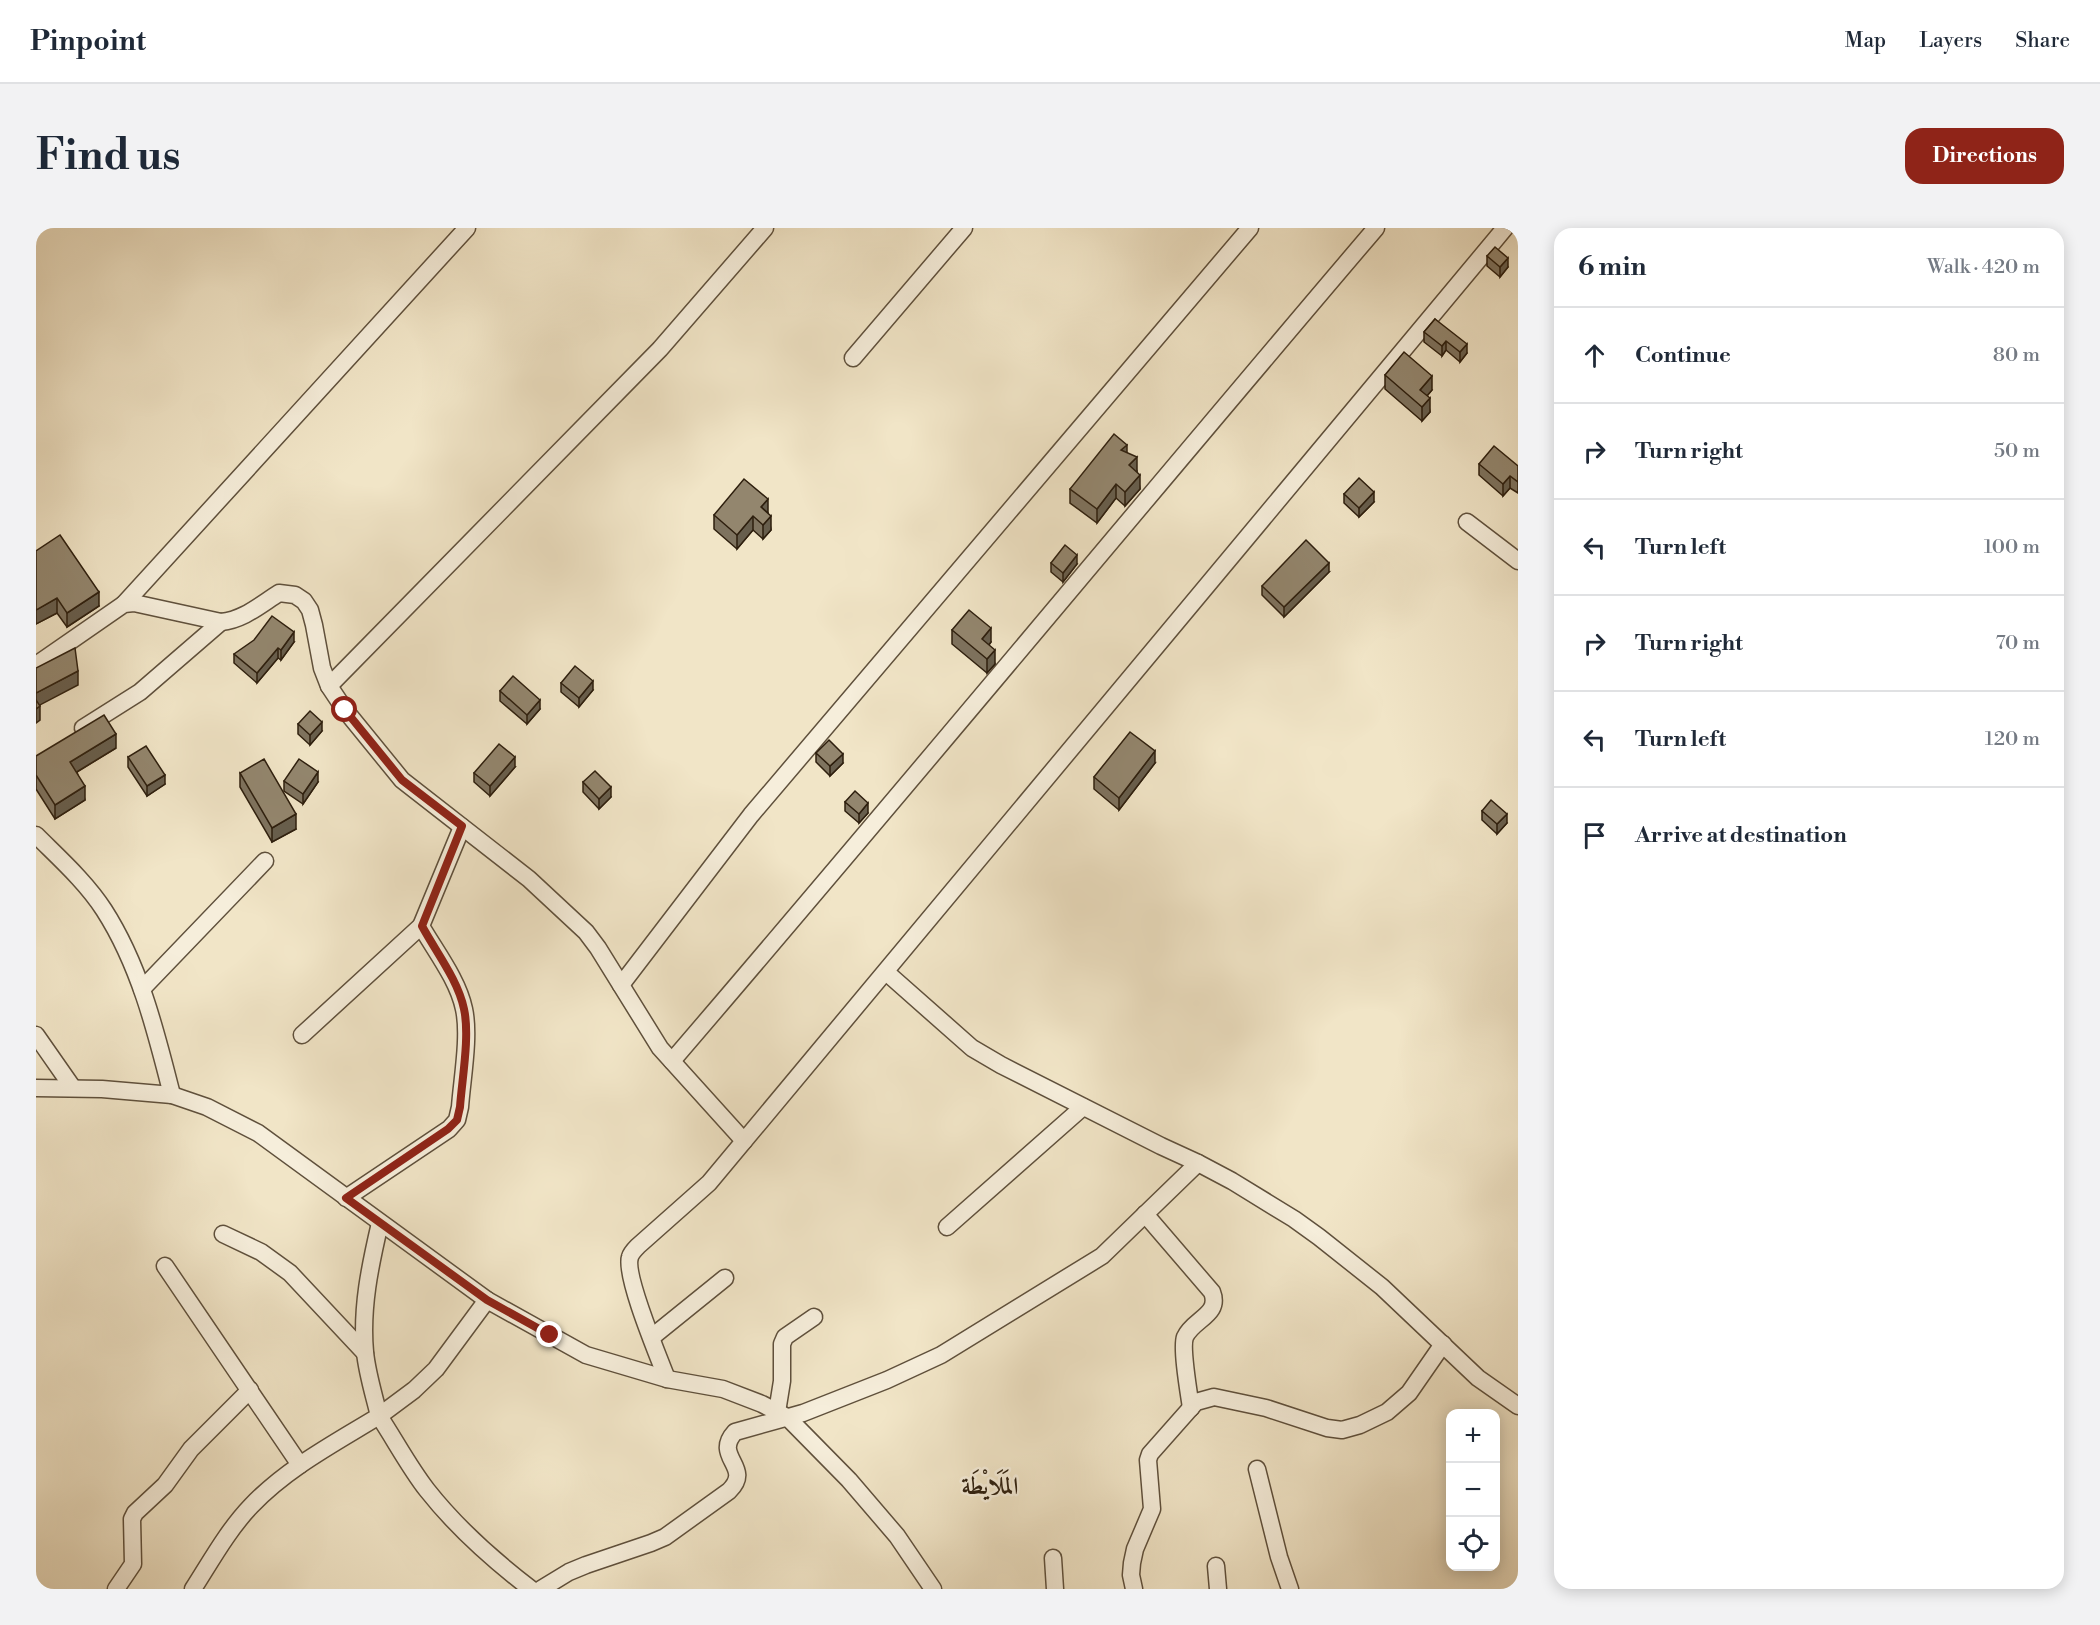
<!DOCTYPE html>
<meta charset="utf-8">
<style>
:root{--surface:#fff;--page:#f2f2f3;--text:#1f2937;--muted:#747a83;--line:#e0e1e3;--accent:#8f2418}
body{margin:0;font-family:"Libre Bodoni",Amiri,serif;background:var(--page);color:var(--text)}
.controls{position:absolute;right:18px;bottom:18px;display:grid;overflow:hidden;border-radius:12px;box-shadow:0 3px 15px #0003}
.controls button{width:54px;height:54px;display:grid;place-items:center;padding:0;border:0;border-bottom:2px solid var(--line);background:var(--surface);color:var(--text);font:30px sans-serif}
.stop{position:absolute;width:18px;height:18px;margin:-14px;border:4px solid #8f2418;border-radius:50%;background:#fff}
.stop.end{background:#8f2418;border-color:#fff;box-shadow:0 2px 6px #0008}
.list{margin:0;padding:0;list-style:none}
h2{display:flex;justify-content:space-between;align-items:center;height:78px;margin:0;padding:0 24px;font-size:26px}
h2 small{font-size:20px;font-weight:400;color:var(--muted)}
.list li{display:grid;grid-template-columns:39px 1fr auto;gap:18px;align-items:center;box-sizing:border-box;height:96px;padding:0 24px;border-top:2px solid var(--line)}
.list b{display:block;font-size:22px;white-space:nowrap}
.list em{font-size:20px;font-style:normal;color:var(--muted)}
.icon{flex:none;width:33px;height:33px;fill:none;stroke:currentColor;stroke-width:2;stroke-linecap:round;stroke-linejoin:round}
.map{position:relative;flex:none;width:1482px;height:1361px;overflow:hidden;border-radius:18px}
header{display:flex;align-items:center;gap:36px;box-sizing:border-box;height:84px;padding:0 30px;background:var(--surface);border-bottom:2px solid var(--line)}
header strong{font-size:28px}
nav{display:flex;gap:33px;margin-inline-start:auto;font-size:21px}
.intro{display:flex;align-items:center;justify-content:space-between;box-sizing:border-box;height:144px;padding:0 36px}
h1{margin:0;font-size:42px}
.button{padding:15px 27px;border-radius:18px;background:var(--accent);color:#fff;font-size:21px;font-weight:700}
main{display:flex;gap:36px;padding:0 36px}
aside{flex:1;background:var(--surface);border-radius:18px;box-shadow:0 3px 15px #0003}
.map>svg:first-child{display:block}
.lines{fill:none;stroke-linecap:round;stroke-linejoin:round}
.minor-casing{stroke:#5f503c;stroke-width:19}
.minor{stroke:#f6eedb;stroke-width:16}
.wall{fill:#7e735f;stroke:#2e1f0e;stroke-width:1.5}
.shaded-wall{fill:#675e4d;stroke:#2e1f0e;stroke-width:1.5}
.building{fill:#93866e;stroke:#2e1f0e;stroke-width:1.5}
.route{stroke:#8f2418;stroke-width:8}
.labels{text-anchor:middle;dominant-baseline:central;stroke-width:5;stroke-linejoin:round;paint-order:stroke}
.district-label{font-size:24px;font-weight:bold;fill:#2e1f0e;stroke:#f6eedb}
</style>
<header>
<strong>Pinpoint</strong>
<nav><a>Map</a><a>Layers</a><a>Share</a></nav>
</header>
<div class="intro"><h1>Find us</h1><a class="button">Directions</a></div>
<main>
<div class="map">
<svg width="1482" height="1361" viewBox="0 0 1482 1361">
<rect width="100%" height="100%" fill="#f1e5c7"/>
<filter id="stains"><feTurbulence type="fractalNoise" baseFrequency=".00333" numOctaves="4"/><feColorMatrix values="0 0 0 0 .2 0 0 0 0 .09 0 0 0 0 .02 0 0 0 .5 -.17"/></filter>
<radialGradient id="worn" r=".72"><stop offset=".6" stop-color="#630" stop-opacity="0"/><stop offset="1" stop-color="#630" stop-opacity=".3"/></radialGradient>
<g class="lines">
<defs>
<g id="minor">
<polyline points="817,130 928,0"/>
<polyline points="1431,294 1482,333"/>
<polyline points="88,376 431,0"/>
<path d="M0,437L88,376L98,375L185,394C207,392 224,377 243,365L259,367L268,373L274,382L278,397L286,440L293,458L309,482L366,552L493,651L550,704L562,720L624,820L708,913L673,955L602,1018C599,1021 595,1025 594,1029C588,1047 623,1130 631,1151"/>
<polyline points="293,458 624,121 729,0"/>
<polyline points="47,500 104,464 185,394"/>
<path d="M0,607C23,630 50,654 68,682C104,738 120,804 136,867"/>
<polyline points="850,744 936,820 965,837 1125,918 1162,935 1196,953 1258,991 1283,1009 1346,1059 1442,1150 1482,1178"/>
<polyline points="585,757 715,587 1214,0"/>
<polyline points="106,761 229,633"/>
<polyline points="0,807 37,860"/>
<polyline points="266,807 385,698"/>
<path d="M636,833C873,557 1104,277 1340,0"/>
<polyline points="0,860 66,861 136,867 171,879 222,905 451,1072 550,1127 631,1151 687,1161 726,1176 751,1189 813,1252 861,1308 897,1361"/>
<polyline points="708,913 1469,0"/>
<path d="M310,970L413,901L421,892L424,879C426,851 434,808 428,781C422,752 400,724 385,698L426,599"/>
<path d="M1109,986L1176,1064C1185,1087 1157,1091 1149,1109C1145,1120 1153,1166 1155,1180"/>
<polyline points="911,999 1047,879"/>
<polyline points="187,1006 225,1024 254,1045 329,1125"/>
<polyline points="129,1038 264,1237"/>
<path d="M451,1072L400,1141L378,1162L343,1188C359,1212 373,1239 391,1262C421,1300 457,1332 495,1361"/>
<polyline points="616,1109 689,1050"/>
<polyline points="741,1184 746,1153 746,1116 749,1109 778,1089"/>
<polyline points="1221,1241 1243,1329 1254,1361"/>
<polyline points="1017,1330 1019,1361"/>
<polyline points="1180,1338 1182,1361"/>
<polyline points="80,1361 97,1336 96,1291 99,1285 129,1257 155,1221 214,1162"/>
<path d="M157,1361C175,1333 192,1302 215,1278C251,1240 299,1215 343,1188C338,1167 331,1145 329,1124C325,1080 334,1038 344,995"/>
<path d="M505,1361L533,1344L550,1337L615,1315L629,1309L693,1263C718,1239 676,1229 699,1204L767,1185L851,1152L905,1127L1066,1028L1162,935"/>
<polyline points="1098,1361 1095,1347 1096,1335 1099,1321 1116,1281 1112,1232 1114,1226 1160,1174 1178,1169 1230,1180 1291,1200 1306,1202 1324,1197 1351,1184 1373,1165 1407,1116"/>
</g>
</defs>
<use href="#minor" class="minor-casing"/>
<use href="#minor" class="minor"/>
</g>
<g class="wall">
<polygon points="1451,28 1472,39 1464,49 1451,38"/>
<polygon points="1399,91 1431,125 1424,134 1410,122 1406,128 1388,114 1388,104"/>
<polygon points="1349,147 1396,162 1391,168 1394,184 1386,193 1349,161"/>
<polygon points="1091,225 1101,243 1104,261 1089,278 1080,270 1061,295 1034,275 1034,261"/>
<polygon points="1443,236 1482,238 1482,265 1474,260 1467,268 1443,247"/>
<polygon points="1308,266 1338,274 1323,289 1308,275"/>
<polygon points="732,285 735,302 727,311 717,302 701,321 678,301 678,287"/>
<polygon points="0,323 63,378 31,399 21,385 0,396"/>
<polygon points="1015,335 1041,336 1027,354 1015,344"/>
<polygon points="1293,344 1248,389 1226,367 1226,358"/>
<polygon points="916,402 955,414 953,417 959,436 951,445 916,416"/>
<polygon points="258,414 245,432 242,430 221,455 198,435 198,426"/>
<polygon points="525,455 557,462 543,479 525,464"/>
<polygon points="464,463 504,481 491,496 464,473"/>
<polygon points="262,496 286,503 274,517 262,506"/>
<polygon points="80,520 41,544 49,572 19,591 0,561 0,528"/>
<polygon points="780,525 807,535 794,548 780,534"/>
<polygon points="92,529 129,556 111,568 92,539"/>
<polygon points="1119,535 1083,582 1058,561 1058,549"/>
<polygon points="479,539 454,568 438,554 438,545"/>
<polygon points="204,545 260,601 236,614 204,559"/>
<polygon points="248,553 282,554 267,576 248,563"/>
<polygon points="547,554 575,569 563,581 547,564"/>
<polygon points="809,574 832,585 823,595 809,583"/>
<polygon points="1446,583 1471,595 1461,606 1446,592"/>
</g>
<g class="shaded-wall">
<polygon points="1472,30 1472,39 1464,49 1464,39"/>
<polygon points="1410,113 1410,122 1406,128 1406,118"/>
<polygon points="1431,116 1431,125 1424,134 1424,124"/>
<polygon points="1396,148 1396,162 1384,176 1384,162"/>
<polygon points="1394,170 1394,184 1386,193 1386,179"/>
<polygon points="1091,217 1091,231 1085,222"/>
<polygon points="1101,229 1101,243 1093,251 1093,237"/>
<polygon points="1104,247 1104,261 1089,278 1089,264"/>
<polygon points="1474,248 1474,260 1467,268 1467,256"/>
<polygon points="1080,256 1080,270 1061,295 1061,281"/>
<polygon points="1338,264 1338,274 1323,289 1323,280"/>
<polygon points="732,271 732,285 725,279"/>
<polygon points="717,288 717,302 701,321 701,307"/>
<polygon points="735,288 735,302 727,311 727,297"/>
<polygon points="1041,327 1041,336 1027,354 1027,345"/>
<polygon points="1293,335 1293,344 1248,389 1248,379"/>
<polygon points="63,364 63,378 31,399 31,385"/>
<polygon points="21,370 21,385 0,396 0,382"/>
<polygon points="955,400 955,414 946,425 946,411"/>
<polygon points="258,404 258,414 245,432 245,422"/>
<polygon points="242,420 242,430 221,455 221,445"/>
<polygon points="959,422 959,436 951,445 951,431"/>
<polygon points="42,443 42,457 0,479 0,465"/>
<polygon points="557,453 557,462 543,479 543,470"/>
<polygon points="504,472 504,481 491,496 491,487"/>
<polygon points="4,478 4,492 0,495 0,481"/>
<polygon points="286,494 286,503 274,517 274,507"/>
<polygon points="80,506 80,520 34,548 34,534"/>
<polygon points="1119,523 1119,535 1083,582 1083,570"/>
<polygon points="807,526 807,535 794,548 794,538"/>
<polygon points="479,529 479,539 454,568 454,558"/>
<polygon points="282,544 282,554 267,576 267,566"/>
<polygon points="129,547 129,556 111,568 111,558"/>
<polygon points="49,558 49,572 19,591 19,577"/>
<polygon points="575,559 575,569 563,581 563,571"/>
<polygon points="832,575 832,585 823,595 823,586"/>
<polygon points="260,586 260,601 236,614 236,600"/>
<polygon points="1471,586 1471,595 1461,606 1461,596"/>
</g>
<g class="building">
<polygon points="1459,19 1472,30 1464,39 1451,28"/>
<polygon points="1399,91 1431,116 1424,124 1410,113 1406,118 1388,104"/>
<polygon points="1368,124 1396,148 1384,162 1394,170 1386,179 1349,147"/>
<polygon points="1078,206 1091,217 1085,222 1101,229 1093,237 1104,247 1089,264 1080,256 1061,281 1034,261"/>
<polygon points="1458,218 1482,238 1482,254 1474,248 1467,256 1443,236"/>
<polygon points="1323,250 1338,264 1323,280 1308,266"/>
<polygon points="708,251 732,271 725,279 735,288 727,297 717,288 701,307 678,287"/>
<polygon points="24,307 63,364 31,385 21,370 0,382 0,323"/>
<polygon points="1270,312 1293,335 1248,379 1226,358"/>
<polygon points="1029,317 1041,327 1027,345 1015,335"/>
<polygon points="933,382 955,400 946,411 959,422 951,431 916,402"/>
<polygon points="236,388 258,404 245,422 242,420 221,445 198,426 218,412"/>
<polygon points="39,420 42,443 0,465 0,440"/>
<polygon points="539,438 557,453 543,470 525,455"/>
<polygon points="477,448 504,472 491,487 464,463"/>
<polygon points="0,472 4,478 0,481"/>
<polygon points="274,483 286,494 274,507 262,496"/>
<polygon points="68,487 80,506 34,534 49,558 19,577 0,547 0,528"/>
<polygon points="1094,504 1119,523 1083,570 1058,549"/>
<polygon points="793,512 807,526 794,538 780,525"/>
<polygon points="463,516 479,529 454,558 438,545"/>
<polygon points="110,518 129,547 111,558 92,529"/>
<polygon points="228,531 260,586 236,600 204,545"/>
<polygon points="263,531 282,544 267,566 248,553"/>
<polygon points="559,543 575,559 563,571 547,554"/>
<polygon points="819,563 832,575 823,586 809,574"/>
<polygon points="1455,572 1471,586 1461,596 1446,583"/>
</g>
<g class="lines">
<path class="route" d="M309,482L366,552L426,598L386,698C400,724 422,752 428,781C434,808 426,851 424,879L421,892L412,901L310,970L451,1072L514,1107"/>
</g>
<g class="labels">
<g class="district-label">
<text x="954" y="1259">المَلَايْطَة</text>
</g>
</g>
<rect width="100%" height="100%" filter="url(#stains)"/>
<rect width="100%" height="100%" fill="url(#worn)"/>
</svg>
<div class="controls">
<button>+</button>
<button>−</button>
<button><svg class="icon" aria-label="locate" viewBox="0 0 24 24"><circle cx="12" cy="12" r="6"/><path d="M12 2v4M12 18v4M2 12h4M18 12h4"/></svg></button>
</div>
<div class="stop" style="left:309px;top:482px"></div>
<div class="stop end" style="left:514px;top:1107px"></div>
</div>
<aside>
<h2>6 min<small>Walk · 420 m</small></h2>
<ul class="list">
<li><svg class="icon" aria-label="ahead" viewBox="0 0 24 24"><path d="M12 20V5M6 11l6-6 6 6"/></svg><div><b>Continue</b></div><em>80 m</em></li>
<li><svg class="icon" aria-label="right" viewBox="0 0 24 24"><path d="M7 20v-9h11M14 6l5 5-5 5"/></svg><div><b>Turn right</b></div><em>50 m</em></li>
<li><svg class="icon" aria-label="left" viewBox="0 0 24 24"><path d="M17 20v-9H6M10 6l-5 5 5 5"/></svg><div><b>Turn left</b></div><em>100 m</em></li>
<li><svg class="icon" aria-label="right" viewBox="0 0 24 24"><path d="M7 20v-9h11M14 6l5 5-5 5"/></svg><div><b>Turn right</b></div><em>70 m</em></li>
<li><svg class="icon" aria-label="left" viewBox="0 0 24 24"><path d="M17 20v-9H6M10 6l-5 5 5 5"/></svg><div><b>Turn left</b></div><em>120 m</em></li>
<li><svg class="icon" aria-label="arrive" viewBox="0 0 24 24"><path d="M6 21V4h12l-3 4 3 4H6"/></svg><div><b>Arrive at destination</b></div></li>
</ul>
</aside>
</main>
